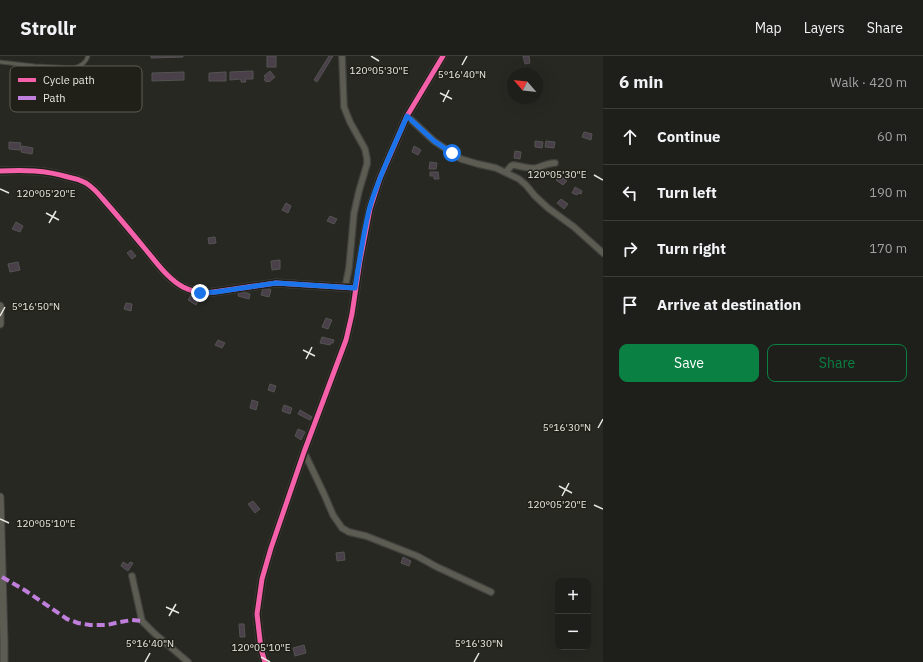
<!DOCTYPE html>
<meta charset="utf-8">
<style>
:root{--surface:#1e1e1a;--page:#262723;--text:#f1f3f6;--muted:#a1a2a2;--line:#3c3c39;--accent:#0b8043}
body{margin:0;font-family:"IBM Plex Sans",sans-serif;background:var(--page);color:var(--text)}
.controls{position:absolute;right:12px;bottom:12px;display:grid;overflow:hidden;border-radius:8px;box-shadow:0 4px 16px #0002}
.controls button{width:36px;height:36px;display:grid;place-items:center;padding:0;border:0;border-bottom:1px solid var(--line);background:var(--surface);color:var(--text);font:20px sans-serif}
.compass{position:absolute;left:507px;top:12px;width:36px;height:36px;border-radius:50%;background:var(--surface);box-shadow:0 4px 16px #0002;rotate:298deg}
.stop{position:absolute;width:12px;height:12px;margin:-9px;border:3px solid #1a73e8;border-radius:50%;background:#fff}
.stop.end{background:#1a73e8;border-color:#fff;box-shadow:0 1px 4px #0008}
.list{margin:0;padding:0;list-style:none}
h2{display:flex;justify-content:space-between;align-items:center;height:52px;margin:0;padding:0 16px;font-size:17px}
h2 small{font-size:13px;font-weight:400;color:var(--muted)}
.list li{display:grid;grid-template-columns:26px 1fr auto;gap:12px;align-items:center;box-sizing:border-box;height:56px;padding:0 16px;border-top:1px solid var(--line)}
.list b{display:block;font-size:15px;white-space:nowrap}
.list em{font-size:13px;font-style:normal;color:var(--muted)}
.actions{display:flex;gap:8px;padding:12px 16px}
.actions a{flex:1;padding:9px 0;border:1px solid var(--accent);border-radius:8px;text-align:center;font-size:14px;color:var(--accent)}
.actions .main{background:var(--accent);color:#fff}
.icon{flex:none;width:22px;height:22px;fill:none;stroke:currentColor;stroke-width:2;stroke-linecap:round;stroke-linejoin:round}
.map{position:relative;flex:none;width:603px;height:606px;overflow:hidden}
header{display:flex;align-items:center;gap:24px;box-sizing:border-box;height:56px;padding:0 20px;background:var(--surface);border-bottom:1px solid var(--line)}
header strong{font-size:19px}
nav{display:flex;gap:22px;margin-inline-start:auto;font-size:14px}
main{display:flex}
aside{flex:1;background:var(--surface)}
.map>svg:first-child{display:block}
.building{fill:#49404a;stroke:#545352}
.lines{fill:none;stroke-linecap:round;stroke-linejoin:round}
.service-casing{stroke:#42423f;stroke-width:5}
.minor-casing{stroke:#42423f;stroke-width:8}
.tertiary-casing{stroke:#42423f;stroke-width:9}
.service{stroke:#5c5c52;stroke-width:3}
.minor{stroke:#5c5c52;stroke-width:5.5}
.tertiary{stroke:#5c5c52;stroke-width:7}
.quiet{stroke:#c07fdc;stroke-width:4;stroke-dasharray:8 4;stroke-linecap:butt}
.cycleway-casing{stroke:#212018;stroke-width:8}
.cycleway{stroke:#f560ab;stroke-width:5}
.route{stroke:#1a73e8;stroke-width:5}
.ticks{fill:none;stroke:#e8e8e2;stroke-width:1.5}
.key{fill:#212018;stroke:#5d5c55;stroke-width:1}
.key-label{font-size:11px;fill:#e8e8e2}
.ticks-label{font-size:10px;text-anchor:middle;fill:#e8e8e2;stroke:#212018;stroke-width:3;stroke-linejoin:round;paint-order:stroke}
</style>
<header>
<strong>Strollr</strong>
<nav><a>Map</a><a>Layers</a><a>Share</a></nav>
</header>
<main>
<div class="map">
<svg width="603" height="606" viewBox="0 0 603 606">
<rect width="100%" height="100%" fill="#282823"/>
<g class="building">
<polygon points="151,0 183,0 183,1 151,2"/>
<rect x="267" y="0" width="9" height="11"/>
<polygon points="329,0 333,0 317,26 314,24"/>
<polygon points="523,0 529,0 530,7 525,8"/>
<polygon points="253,15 253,23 245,23 246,26 241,26 241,23 230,24 230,16"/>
<polygon points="270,15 275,21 269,26 268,25 266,26 264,23 266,22 264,20"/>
<polygon points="184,16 184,24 152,25 152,17"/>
<polygon points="226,16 226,25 209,25 209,17"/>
<polygon points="584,76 592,78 591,84 582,81"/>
<polygon points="535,85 543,86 542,92 535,91"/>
<polygon points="546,85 555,86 554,92 545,91"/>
<polygon points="9,86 21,87 20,94 9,93"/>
<polygon points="22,90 33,92 32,98 21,96"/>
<polygon points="414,90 421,94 418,99 412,96"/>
<polygon points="515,95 521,96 520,103 514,102"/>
<polygon points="430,106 437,107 436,113 429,113"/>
<polygon points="430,116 438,116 439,123 434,123 434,120 430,120"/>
<polygon points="560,120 567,125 563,129 556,124"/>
<polygon points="575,131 582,135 581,138 578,137 577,139 572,137"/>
<polygon points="561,143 568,148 564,153 557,147"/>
<polygon points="286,147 291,150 288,157 282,154"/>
<polygon points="330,160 337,163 334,168 327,165"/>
<polygon points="16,166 23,170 20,176 12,173"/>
<polygon points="215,181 216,187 209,188 208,182"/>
<polygon points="131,194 136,200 132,203 127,197"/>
<polygon points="280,204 280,213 272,214 271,205"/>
<polygon points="18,206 20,214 10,216 8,208"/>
<polygon points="263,232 271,234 269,241 261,239"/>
<polygon points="239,235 250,238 249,243 238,240"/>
<polygon points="191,239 199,244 196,249 188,244"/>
<polygon points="126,247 132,248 131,255 124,253"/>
<polygon points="326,262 332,264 328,273 322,271"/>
<polygon points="322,281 334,284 333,287 331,287 330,289 320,287"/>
<polygon points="218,284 225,287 222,292 215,289"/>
<polygon points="270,328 276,330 274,336 268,334"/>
<polygon points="252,344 258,346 256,354 250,352"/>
<polygon points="284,349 292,352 290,358 282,355"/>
<polygon points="300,354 312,361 310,364 298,358"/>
<polygon points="298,373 305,376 301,384 295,380"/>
<polygon points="253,445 260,453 255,457 248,448"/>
<polygon points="344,496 345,504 337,505 336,497"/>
<polygon points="403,501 411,505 409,510 401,507"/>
<polygon points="123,506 128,509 130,506 133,507 128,515 121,510"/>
<polygon points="239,568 244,568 245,581 240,581"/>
<polygon points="304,589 306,597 295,600 293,592"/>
</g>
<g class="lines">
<defs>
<path id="service" d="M0,6L35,10L74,12C81,10 86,7 88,0"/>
<g id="minor">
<polyline points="342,0 344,51 350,66 365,93 367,103 367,108 359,135 354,157 349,212 345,232"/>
<polyline points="407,60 434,85 461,103 478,108 496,112 519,123 526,129 535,140 548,152 574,171 603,197"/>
<path d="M506,116L511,110L513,109C521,110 528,113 536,112C543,110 548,107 555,107"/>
<polyline points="304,396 315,419 324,438 333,459 342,472 349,476 366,480 417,500 437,511 491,536"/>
<polyline points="132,520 142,565 154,577 188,606"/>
</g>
<g id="tertiary">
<path d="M0,115C24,114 45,114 68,121C74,122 80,124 86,127C92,131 97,136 102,142C117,159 132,177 146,194C157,207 168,223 183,231C191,235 199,237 207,237L276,227L355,232"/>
<polyline points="0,250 0,268"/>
<polyline points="0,441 4,586 4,606"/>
<polyline points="265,606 261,593 257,558 262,523 271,492 304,396 346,284 352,258 360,205 370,153 380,122 407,60 443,0"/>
</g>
</defs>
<use href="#service" class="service-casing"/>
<use href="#minor" class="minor-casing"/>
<use href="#tertiary" class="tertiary-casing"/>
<use href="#service" class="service"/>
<use href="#minor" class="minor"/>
<use href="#tertiary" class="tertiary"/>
<polyline class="quiet" points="2,521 26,535 67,563 78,567 90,569 107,569 120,566 132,564 142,565"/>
<defs>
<g id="cycleway">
<path d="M0,115C24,114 45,114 68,121C74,122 80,124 86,127C92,131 97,136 102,142C117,159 132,177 146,194C157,207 168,223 183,231C191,235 199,237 207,237L276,227L355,232"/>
<polyline points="265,606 261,593 257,558 262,523 271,492 304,396 346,284 352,258 360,205 370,153 380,122 407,60 443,0"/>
</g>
</defs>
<use href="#cycleway" class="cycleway-casing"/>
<use href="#cycleway" class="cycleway"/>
</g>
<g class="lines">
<path class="route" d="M200,237L216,236L276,227L355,232C359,206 363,180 369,154C378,121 394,91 407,60L434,85L452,97"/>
</g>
<path class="ticks" d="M371,0L379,5M462,9L467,0M440,37L452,43M443,46L449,34M594,119L603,124M0,133L9,137M46,157L59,164M49,167L56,155M0,260L5,251M303,294L315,300M306,303L312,291M598,372L603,363M559,430L572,437M562,440L569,427M594,449L603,453M0,463L9,467M166,551L179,557M169,560L176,548M261,601L270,606M145,606L150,597M474,606L479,597"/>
<rect x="10" y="10" width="132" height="46" rx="6" class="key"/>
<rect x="18" y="22" width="18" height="4" fill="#f560ab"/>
<rect x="18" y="40" width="18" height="4" fill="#c07fdc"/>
<g class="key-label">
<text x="43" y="28">Cycle path</text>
<text x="43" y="46">Path</text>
</g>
<g class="ticks-label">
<text x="379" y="18">120°05'30"E</text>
<text x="462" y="22">5°16'40"N</text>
<text x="557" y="122">120°05'30"E</text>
<text x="46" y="141">120°05'20"E</text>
<text x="36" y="254">5°16'50"N</text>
<text x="567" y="375">5°16'30"N</text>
<text x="557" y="452">120°05'20"E</text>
<text x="46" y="471">120°05'10"E</text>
<text x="150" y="591">5°16'40"N</text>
<text x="479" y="591">5°16'30"N</text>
<text x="261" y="595">120°05'10"E</text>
</g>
</svg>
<div class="controls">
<button>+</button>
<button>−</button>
</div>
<svg class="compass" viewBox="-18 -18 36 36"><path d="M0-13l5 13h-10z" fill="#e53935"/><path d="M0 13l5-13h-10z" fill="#a1a2a2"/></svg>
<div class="stop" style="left:452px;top:97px"></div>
<div class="stop end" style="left:200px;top:237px"></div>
</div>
<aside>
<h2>6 min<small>Walk · 420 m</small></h2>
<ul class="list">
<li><svg class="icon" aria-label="ahead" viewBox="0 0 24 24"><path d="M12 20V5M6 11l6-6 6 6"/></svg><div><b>Continue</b></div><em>60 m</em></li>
<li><svg class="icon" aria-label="left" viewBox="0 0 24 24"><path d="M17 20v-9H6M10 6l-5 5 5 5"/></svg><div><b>Turn left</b></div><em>190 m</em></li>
<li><svg class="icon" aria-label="right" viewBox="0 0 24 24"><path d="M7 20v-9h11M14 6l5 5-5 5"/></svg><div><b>Turn right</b></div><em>170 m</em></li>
<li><svg class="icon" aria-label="arrive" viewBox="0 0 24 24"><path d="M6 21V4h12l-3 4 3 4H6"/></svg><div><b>Arrive at destination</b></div></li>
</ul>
<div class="actions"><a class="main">Save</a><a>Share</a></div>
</aside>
</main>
